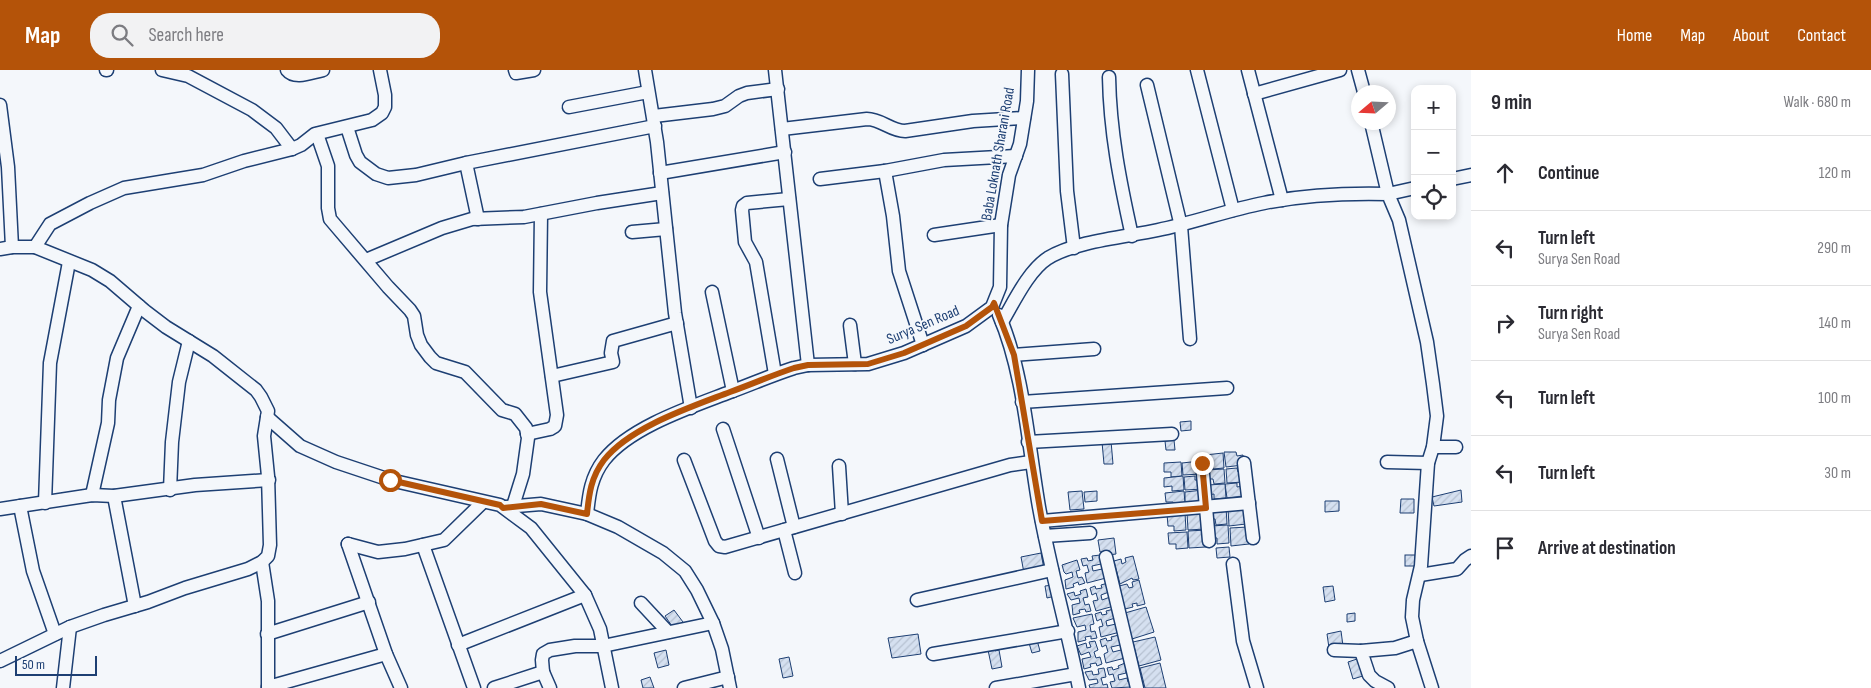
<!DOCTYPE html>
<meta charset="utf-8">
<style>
:root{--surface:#fff;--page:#f2f2f3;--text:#2b2b33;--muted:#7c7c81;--line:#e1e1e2;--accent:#b45309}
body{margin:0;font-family:"Sofia Sans Condensed",sans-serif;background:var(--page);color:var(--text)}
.controls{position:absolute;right:15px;top:15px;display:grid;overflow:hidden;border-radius:10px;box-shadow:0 2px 8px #0003}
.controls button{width:45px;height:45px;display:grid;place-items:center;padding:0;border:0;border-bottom:1px solid var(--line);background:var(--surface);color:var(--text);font:25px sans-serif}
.compass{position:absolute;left:1351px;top:15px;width:45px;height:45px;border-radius:50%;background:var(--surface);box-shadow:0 2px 8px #0003;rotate:251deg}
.scale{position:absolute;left:15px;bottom:12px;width:82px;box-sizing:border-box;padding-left:5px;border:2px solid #1d3f73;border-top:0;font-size:14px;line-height:18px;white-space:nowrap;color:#1d3f73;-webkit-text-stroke:4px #f4f7fb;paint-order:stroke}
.stop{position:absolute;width:15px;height:15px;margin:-11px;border:4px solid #b45309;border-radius:50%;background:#fff}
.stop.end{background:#b45309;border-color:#fff;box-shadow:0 1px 5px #0008}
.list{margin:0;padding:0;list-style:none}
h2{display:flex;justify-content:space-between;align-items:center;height:65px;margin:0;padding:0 20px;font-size:21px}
h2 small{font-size:16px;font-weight:400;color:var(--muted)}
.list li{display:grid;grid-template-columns:32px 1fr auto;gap:15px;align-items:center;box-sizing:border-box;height:75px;padding:0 20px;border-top:1px solid var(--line)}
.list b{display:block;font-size:19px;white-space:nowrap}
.list p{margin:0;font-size:16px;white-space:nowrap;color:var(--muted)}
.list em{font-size:16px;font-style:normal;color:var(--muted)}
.icon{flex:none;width:28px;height:28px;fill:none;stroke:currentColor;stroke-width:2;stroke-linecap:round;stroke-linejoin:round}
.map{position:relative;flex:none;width:1471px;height:618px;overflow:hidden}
header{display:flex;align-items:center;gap:30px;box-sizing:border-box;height:70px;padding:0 25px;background:var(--accent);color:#fff}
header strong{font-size:24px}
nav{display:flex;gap:28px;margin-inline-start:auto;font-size:18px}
.search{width:350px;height:45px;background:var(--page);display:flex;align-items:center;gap:12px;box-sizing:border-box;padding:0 18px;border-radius:20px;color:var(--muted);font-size:19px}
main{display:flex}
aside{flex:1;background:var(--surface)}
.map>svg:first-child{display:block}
.building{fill:url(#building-hatch);stroke:#1d3f73}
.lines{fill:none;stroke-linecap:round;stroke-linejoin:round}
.minor-casing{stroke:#1d3f73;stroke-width:15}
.minor{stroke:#f4f7fb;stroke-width:12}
.route{stroke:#b45309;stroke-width:6}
.labels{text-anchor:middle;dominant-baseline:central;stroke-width:4;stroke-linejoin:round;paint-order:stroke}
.street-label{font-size:15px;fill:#1d3f73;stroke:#f4f7fb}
</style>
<header>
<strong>Map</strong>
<div class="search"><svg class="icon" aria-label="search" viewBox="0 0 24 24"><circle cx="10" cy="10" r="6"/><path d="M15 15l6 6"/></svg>Search here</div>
<nav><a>Home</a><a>Map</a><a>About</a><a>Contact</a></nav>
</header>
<main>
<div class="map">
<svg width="1471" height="618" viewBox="0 0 1471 618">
<defs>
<pattern id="building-hatch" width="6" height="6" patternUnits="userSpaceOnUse" patternTransform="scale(1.25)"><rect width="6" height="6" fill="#d5e0f0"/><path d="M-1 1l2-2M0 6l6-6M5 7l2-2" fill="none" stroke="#b6c1d1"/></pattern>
</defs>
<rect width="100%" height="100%" fill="#f4f7fb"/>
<g class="building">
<polygon points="1191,351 1191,360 1181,361 1180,352"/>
<polygon points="1174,370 1175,380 1166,380 1165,371"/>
<polygon points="1111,371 1113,394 1104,394 1102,372"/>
<polygon points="1224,382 1236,382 1237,386 1243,385 1243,395 1226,397"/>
<polygon points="1223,383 1224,398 1213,399 1212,394 1206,394 1205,385"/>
<polygon points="1200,391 1201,404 1183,405 1182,393"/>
<polygon points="1181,392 1182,406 1171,407 1171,402 1164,402 1164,393"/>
<polygon points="1237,398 1238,402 1244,402 1244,412 1227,413 1226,399"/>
<polygon points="1224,399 1225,413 1214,414 1213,409 1206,409 1206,400"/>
<polygon points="1183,406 1184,420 1172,421 1172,416 1164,417 1164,408"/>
<polygon points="1195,406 1195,410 1203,410 1203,419 1185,420 1184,407"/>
<polygon points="1237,413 1237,417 1243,416 1244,426 1227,428 1225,414"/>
<polygon points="1225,414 1226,428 1214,429 1214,424 1207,425 1207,415"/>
<polygon points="1203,420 1204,434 1185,435 1185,422"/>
<polygon points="1461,420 1462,432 1434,436 1432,427"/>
<polygon points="1082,421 1084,439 1070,440 1068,422"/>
<polygon points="1097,421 1097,431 1085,432 1084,422"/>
<polygon points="1184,421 1185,434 1174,435 1173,432 1166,432 1165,423"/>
<polygon points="1401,429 1414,429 1414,443 1400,443"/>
<polygon points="1325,431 1339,431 1339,441 1325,442"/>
<polygon points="1226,437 1227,454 1216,455 1215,449 1209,449 1208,439"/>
<polygon points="1245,437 1246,454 1229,456 1228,438"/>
<polygon points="1204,442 1205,459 1188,460 1187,443"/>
<polygon points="1185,443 1186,460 1174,461 1174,456 1168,456 1167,444"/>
<polygon points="1228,455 1229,473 1217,474 1217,468 1211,468 1210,456"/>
<polygon points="1248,457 1249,474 1231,476 1230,458"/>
<polygon points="1206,460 1206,477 1189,478 1188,461"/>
<polygon points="1187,462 1188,478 1176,479 1176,474 1169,474 1168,463"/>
<polygon points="1114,468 1116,484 1102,486 1102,482 1100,482 1098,470"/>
<polygon points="1229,477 1230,487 1217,488 1216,478"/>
<polygon points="1041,483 1044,499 1024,503 1021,487"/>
<polygon points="1100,485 1101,494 1092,496 1093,501 1102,499 1106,508 1087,513 1085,503 1089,502 1087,495 1083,496 1081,489 1087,488 1088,491 1093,490 1092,486"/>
<rect x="1405" y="485" width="10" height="11"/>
<polygon points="1133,486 1139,509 1133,510 1132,508 1120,514 1114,491 1121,489 1122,494 1126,492 1125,488"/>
<polygon points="1077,490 1080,500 1076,501 1078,508 1082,507 1085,513 1079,515 1078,512 1073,514 1074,517 1066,519 1065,510 1073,507 1072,502 1066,504 1064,502 1062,495"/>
<polygon points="1139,510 1145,534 1137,536 1137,533 1132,534 1133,537 1125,539 1119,516 1127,514 1129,518 1133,517 1132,512"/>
<polygon points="1108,513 1109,522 1101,525 1102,530 1110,527 1114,536 1096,541 1093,531 1098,530 1096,523 1092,525 1090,518 1095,516 1096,519 1102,518 1101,515"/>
<polygon points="1053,515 1055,526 1047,528 1045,516"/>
<polygon points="1333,516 1335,530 1325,532 1323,517"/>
<polygon points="1086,519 1088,527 1083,528 1085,535 1089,534 1091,541 1086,542 1085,539 1079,540 1080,543 1073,545 1072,535 1080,533 1079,528 1071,530 1067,524 1074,522 1075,526 1081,524 1080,521"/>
<polygon points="1146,537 1154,562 1132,569 1125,543"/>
<polygon points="1114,539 1115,548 1106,551 1107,556 1116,554 1120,562 1101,567 1099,557 1103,556 1101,549 1097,551 1095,544 1101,542 1102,545 1107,544 1106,541"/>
<polygon points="674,540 683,552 674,559 665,546"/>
<polygon points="1355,543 1355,551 1347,552 1347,544"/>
<polygon points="1092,544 1094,554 1090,555 1091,562 1095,561 1097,568 1091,569 1091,566 1085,567 1086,570 1078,572 1078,562 1086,560 1085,555 1077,557 1073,548"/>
<polygon points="1341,561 1343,576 1329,578 1327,564"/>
<polygon points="918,564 921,584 892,588 888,568"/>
<polygon points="1119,565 1120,575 1111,577 1113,582 1121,580 1125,588 1106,593 1104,584 1108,582 1106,575 1102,577 1100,570 1106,568 1107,571 1112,570 1111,567"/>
<polygon points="1155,567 1161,590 1139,596 1133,572"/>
<polygon points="1037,570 1040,581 1032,583 1029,573"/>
<polygon points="1095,571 1098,580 1094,582 1096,588 1100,587 1102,594 1097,596 1096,593 1090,594 1091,597 1084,599 1082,589 1091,587 1089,582 1081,585 1077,576 1086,573 1087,578 1091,577 1089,572"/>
<polygon points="994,579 995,581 999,580 1002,597 992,599 988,580"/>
<polygon points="666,580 669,595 658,598 654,583"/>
<polygon points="789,587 793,606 783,608 779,589"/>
<polygon points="1360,588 1366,605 1353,609 1348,592"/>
<polygon points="1125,593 1126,603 1118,605 1119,610 1127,608 1128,612 1130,611 1131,617 1112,618 1110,612 1115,611 1113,604 1109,605 1107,598 1112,597 1113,600 1119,598 1118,596"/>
<polygon points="1160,593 1166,618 1145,618 1140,598"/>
<polygon points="1104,598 1106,607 1101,608 1103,615 1107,614 1108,618 1090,618 1089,615 1098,613 1097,609 1089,610 1085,602 1092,601 1093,605 1099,604 1098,599"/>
<polygon points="650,607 654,618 643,618 641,610"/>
</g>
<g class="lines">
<defs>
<g id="minor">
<polyline points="106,0 107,0"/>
<polyline points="162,0 188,6 252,40 276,58 292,79"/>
<path d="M287,0C295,10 312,2 323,0"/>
<polyline points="515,0 516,3 534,0"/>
<polyline points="645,0 657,72 675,243 691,338"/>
<polyline points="775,0 808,295"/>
<polyline points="1197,0 1233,140"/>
<polyline points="1248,0 1282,130"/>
<polyline points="1358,0 1364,22"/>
<polyline points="1062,4 1067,121 1074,178"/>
<path d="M1109,7C1110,62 1120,112 1132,166"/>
<polyline points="1147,15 1181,156 1190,269"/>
<polyline points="1254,24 1340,0"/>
<polyline points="0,35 8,97 12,177"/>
<polyline points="569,37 648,22"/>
<polyline points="654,46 713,39 725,36 739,26 747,23 778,19"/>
<polyline points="1371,52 1388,124 1415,118"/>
<polyline points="347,57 356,85 360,92 376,104 388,108 416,105 466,93 655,56"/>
<path d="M782,59L867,49C881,49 891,61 905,61L973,51L1024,48"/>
<polyline points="317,64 328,96 328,138 330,149 388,217 410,240 414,246 417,265 421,275 430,287 436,293 465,302 502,340 515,344 526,358 528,368 523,404 513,436"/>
<polyline points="466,93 478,149"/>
<polyline points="885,101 893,146 899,201 923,275"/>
<polyline points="660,103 785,82"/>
<polyline points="820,109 885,101 944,90 1016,86"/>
<polyline points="1452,109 1471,105"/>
<polyline points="632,162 666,159"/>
<polyline points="934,165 1001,155"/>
<polyline points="35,177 50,154 90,133 124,118 203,105 244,91 292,79 301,75 315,64 372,50 382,43 385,37 385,25 380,0"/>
<polyline points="0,179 12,177 35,177 92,200 110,211 145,241 166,257 213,286 256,320 261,327 268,341 264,366 268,406 270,475 268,486 262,492 248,499 185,518 148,532 104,545 70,557 0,591"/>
<polyline points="366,190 442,158 472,149 524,147 597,133 662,123"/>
<polyline points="712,222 733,321"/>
<path d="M999,245C1024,303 1028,374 1039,437C1050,498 1067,557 1079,618"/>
<path d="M1002,252C1014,232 1028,201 1048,188C1076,171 1125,167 1158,160C1193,153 1228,140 1264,133C1304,125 1347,123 1388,124L1399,150L1427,272L1433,314L1437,346L1433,377L1428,393L1421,496L1413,530L1412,547L1417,571L1432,618"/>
<polyline points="850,255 855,294"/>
<polyline points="1014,285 1094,279"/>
<polyline points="775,304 756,192 745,172 742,140 743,136 747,133 789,129"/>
<polyline points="552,306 613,292 611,283 613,271 677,253"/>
<polyline points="1022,332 1227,318"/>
<polyline points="267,347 300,376 336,392 390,410 500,435 531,458 585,525 600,559 612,618"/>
<polyline points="723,359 759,468"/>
<polyline points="527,364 550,359 555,356 557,345 540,222 541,144"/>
<polyline points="1028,372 1172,364"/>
<polyline points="1433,377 1456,377"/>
<polyline points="777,389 794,457"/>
<polyline points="684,390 715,471 719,476 725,477 1010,395 1031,392"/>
<polyline points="1387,392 1428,393"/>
<polyline points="1202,393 1209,471"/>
<polyline points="1244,393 1253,468"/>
<polyline points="839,396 842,444"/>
<polyline points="170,420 172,372 179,312 189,271"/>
<polyline points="92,425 108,353 109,330 117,288 139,236"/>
<polyline points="114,426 135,536"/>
<polyline points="45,433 50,293 69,192"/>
<polyline points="20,436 33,501 55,564"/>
<polyline points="506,437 541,434 587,444 618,457 663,483 685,501 697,520 713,553 722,579 730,618"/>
<polyline points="0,439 92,425 114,426 195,415 269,410"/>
<path d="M587,444C589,424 591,407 604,390C630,357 691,337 730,322C752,314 772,305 794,298L808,295L868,294L904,283L966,256L992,237L1000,217L1001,155L1009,105L1020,74L1027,31L1028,0"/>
<polyline points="1042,451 1249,433"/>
<polyline points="784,460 795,503"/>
<polyline points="1045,466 1090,463"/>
<polyline points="348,474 386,584 401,618"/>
<polyline points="348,474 378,482 405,479 444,470 483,432"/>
<polyline points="423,475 474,618"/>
<polyline points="1106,487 1137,618"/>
<polyline points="262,492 268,531 268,618"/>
<polyline points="1233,494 1243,571 1257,618"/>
<polyline points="1420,505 1457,499 1465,490 1471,486"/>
<polyline points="917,530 1052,500"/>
<polyline points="641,533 668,562"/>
<polyline points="267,564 369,532"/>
<polyline points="458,575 585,525"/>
<polyline points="1334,580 1361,581"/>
<polyline points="933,584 1068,561"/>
<polyline points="543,602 550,618"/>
<polyline points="268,617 386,584"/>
<polyline points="63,618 70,557"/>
<polyline points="494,618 543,602 542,590 543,584 550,580 575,576 603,576 713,553"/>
<polyline points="684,618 728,607"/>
<polyline points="996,618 1076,604"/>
<polyline points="1388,618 1375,611 1369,605 1361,581 1395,578 1417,571"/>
</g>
</defs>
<use href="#minor" class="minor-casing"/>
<use href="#minor" class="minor"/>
</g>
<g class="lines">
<path class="route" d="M390,410L500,435L503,438L541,434L587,444C589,424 591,407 604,390C630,357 691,337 730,322C752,314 773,305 794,298L808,295L868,294L904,283L966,256L992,237L994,233L1014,285L1042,451L1206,438L1202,393"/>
</g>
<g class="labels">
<g class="street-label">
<text transform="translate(998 84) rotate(-80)">Baba Loknath Sharani Road</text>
<text transform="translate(923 255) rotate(-23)">Surya Sen Road</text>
</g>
</g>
</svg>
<div class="controls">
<button>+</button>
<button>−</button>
<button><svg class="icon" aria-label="locate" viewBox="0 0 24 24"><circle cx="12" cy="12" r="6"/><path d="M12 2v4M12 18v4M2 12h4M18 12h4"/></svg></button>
</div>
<svg class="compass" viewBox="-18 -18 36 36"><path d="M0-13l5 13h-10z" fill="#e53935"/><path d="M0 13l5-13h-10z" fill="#7c7c81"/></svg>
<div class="scale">50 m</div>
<div class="stop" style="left:390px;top:410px"></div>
<div class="stop end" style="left:1202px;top:393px"></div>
</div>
<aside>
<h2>9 min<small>Walk · 680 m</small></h2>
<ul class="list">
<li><svg class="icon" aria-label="ahead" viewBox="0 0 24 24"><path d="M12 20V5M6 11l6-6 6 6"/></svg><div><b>Continue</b></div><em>120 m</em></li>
<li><svg class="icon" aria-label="left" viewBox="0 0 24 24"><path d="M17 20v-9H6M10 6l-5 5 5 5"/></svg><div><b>Turn left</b><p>Surya Sen Road</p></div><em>290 m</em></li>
<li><svg class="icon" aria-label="right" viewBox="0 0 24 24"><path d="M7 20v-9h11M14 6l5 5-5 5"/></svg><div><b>Turn right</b><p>Surya Sen Road</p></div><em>140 m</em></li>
<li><svg class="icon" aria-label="left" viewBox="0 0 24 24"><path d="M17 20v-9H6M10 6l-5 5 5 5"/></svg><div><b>Turn left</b></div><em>100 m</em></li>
<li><svg class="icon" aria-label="left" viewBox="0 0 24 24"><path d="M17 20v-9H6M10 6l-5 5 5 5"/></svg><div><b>Turn left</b></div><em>30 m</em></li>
<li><svg class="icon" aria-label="arrive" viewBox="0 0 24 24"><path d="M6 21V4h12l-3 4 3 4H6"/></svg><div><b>Arrive at destination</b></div></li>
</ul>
</aside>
</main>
